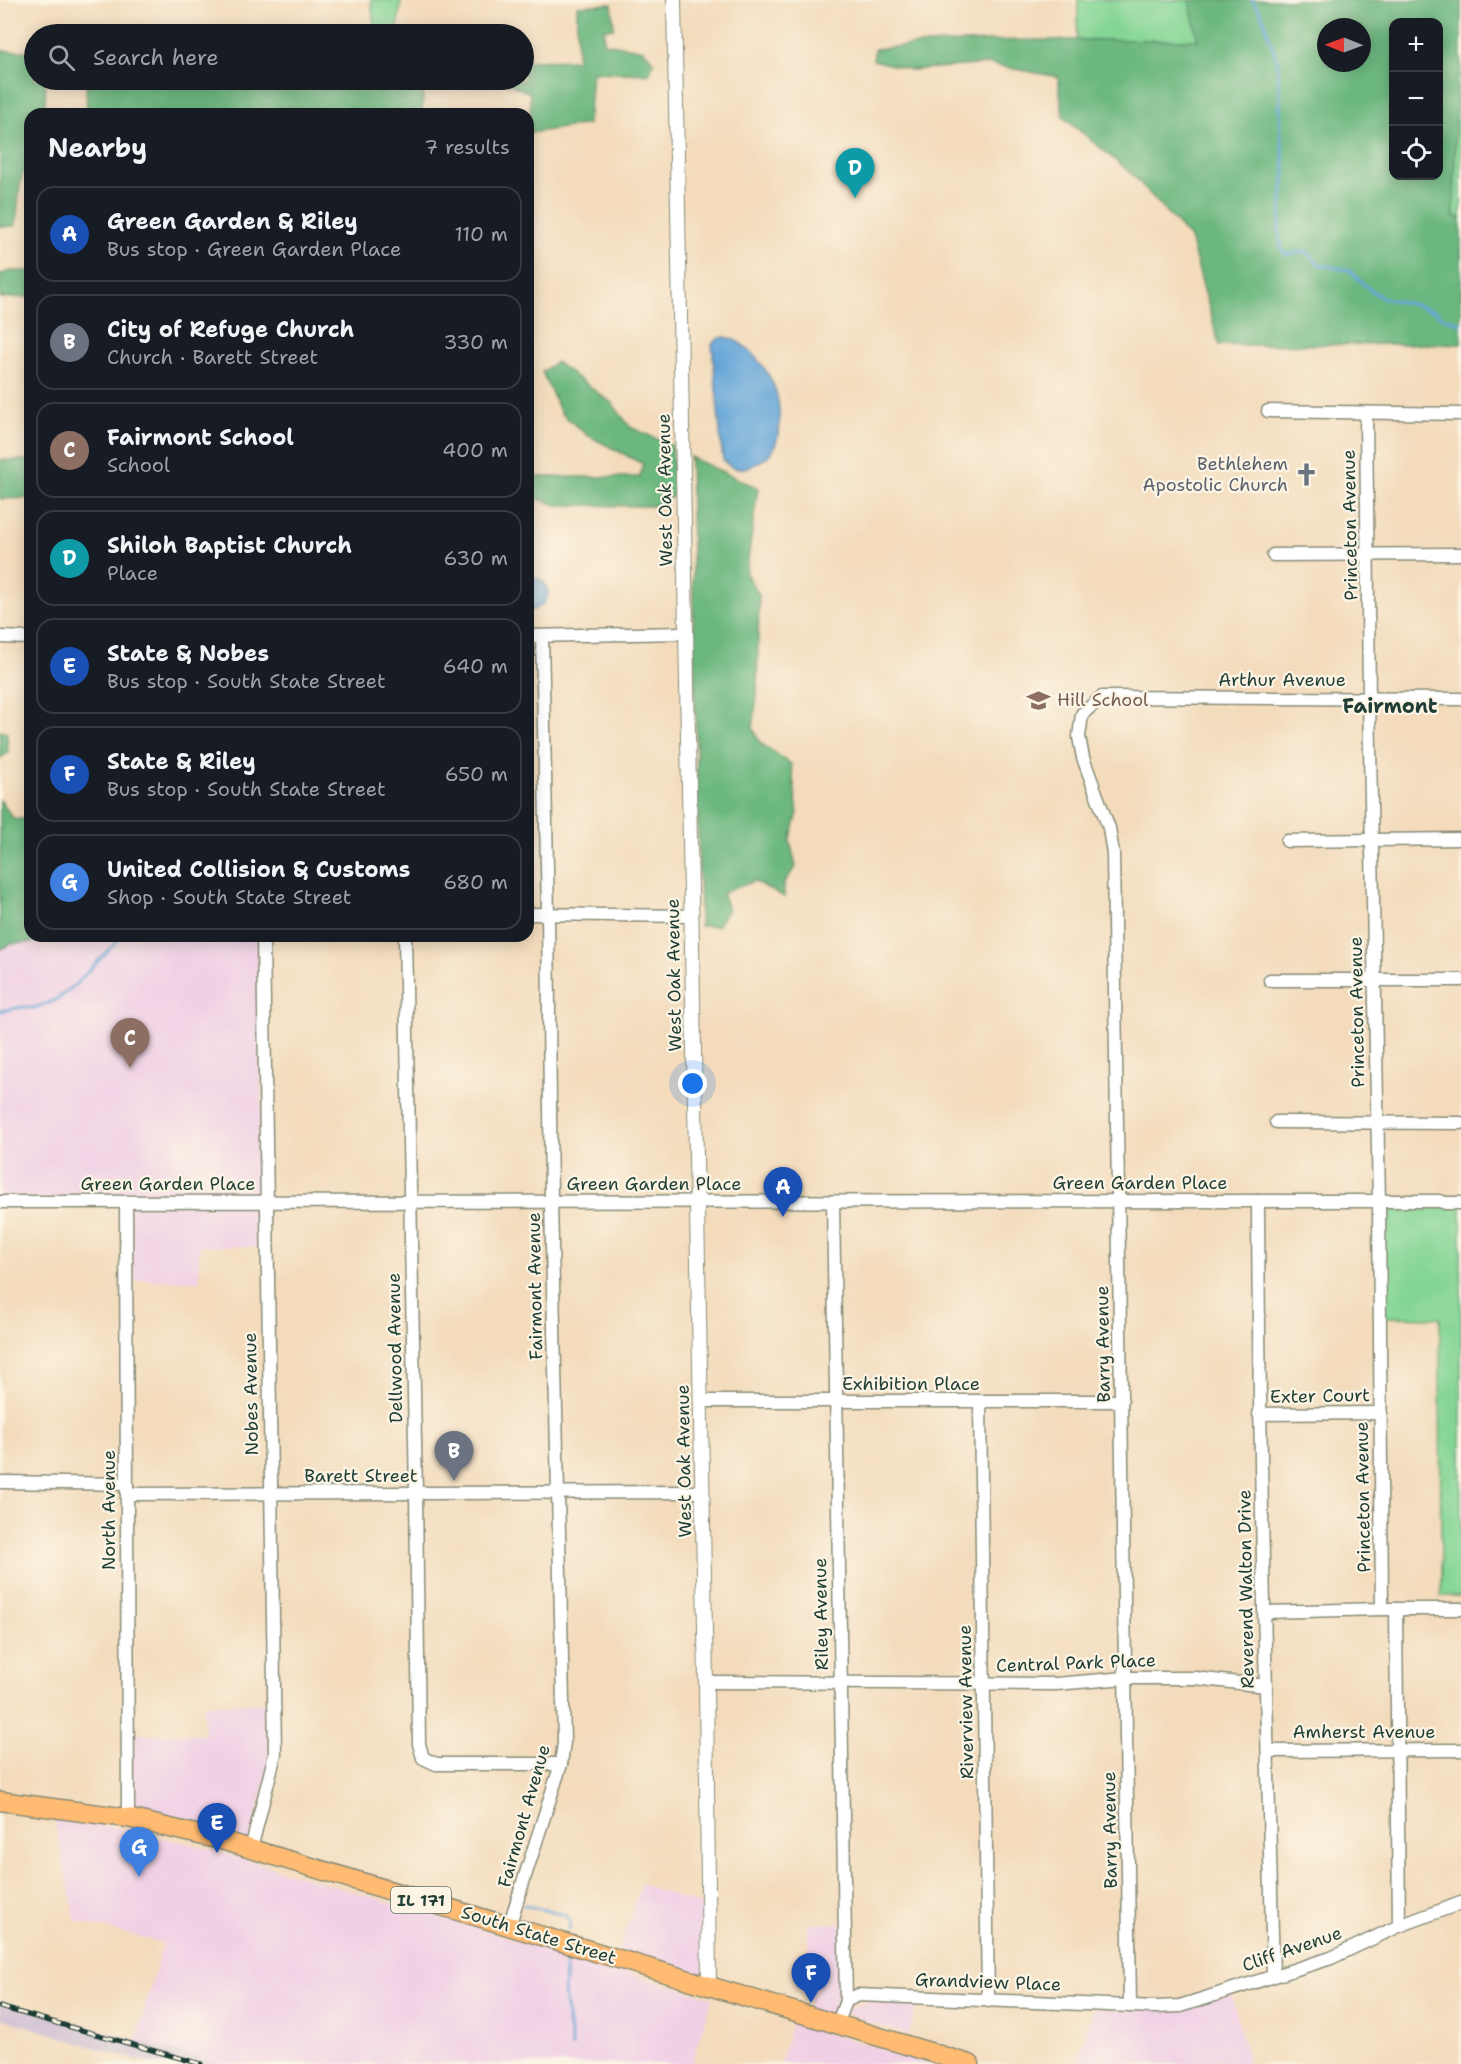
<!DOCTYPE html>
<meta charset="utf-8">
<style>
:root{--surface:#171b24;--page:#242831;--text:#f1f3f6;--muted:#9ea1a6;--line:#363941;--accent:#d1495b}
body{margin:0;font-family:"Shantell Sans",sans-serif;background:var(--page);color:var(--text)}
.controls{position:absolute;right:18px;top:18px;display:grid;overflow:hidden;border-radius:12px;box-shadow:0 3px 15px #0003}
.controls button{width:54px;height:54px;display:grid;place-items:center;padding:0;border:0;border-bottom:2px solid var(--line);background:var(--surface);color:var(--text);font:30px sans-serif}
.compass{position:absolute;left:1317px;top:18px;width:54px;height:54px;border-radius:50%;background:var(--surface);box-shadow:0 3px 15px #0003;rotate:271deg}
.you{position:absolute;left:693px;top:1084px;width:21px;height:21px;margin:-15px;border:4px solid #fff;border-radius:50%;background:#1a73e8;box-shadow:0 0 0 9px #1a73e833}
.badge{display:grid;place-items:center;width:39px;height:39px;border-radius:50%;background:var(--accent);color:#fff;font-size:20px;font-weight:700}
.pin{position:absolute;translate:-50% -50px;filter:drop-shadow(0 2px 3px #0008)}
.pin::after{content:'';position:absolute;top:32px;width:21px;height:18px;background:inherit;clip-path:polygon(0 0,100% 0,50% 100%)}
.list{margin:0;padding:0;list-style:none}
h2{display:flex;justify-content:space-between;align-items:center;height:78px;margin:0;padding:0 24px;font-size:26px}
h2 small{font-size:20px;font-weight:400;color:var(--muted)}
.list li{display:grid;grid-template-columns:39px 1fr auto;gap:18px;align-items:center;box-sizing:border-box;height:96px;margin:0 12px 12px;padding:0 12px;border:2px solid var(--line);border-radius:18px}
.list b{display:block;font-size:22px;white-space:nowrap}
.list p{margin:0;font-size:20px;white-space:nowrap;color:var(--muted)}
.list em{font-size:20px;font-style:normal;color:var(--muted)}
.icon{flex:none;width:33px;height:33px;fill:none;stroke:currentColor;stroke-width:2;stroke-linecap:round;stroke-linejoin:round}
.map{position:relative;flex:none;width:1461px;height:2064px;overflow:hidden}
.search{position:absolute;background:var(--surface);box-shadow:0 3px 15px #0003;left:24px;top:24px;width:510px;height:66px;display:flex;align-items:center;gap:15px;box-sizing:border-box;padding:0 21px;border-radius:33px;color:var(--muted);font-size:22px}
.panel{position:absolute;background:var(--surface);box-shadow:0 3px 15px #0003;left:24px;top:108px;width:510px;height:834px;border-radius:18px}
.map>svg:first-child{display:block}
.built{fill:#f0d0e5}
.industrial{fill:#cebed2}
.green{fill:#85d696;stroke:#528a65;stroke-width:1.5}
.forest{fill:#6cb77f;stroke:#467a5a;stroke-width:1.5;fill-rule:evenodd}
.water{fill:#64a5d8;stroke:#427186;stroke-width:1.5}
.lines{fill:none;stroke-linecap:round;stroke-linejoin:round}
.stream{stroke:#64a5d8;stroke-width:3}
.minor-casing{stroke:#898c78;stroke-width:15}
.tertiary-casing{stroke:#898c78;stroke-width:16}
.primary-casing{stroke:#898c78;stroke-width:21}
.minor{stroke:#fff;stroke-width:12}
.tertiary{stroke:#fff;stroke-width:14}
.primary{stroke:#ffbb71;stroke-width:18}
.rail-casing{stroke:#1f3d34;stroke-width:5}
.rail{stroke:#fcf5e5;stroke-width:3;stroke-dasharray:9;stroke-linecap:butt}
.labels{text-anchor:middle;dominant-baseline:central;stroke-width:4.5;stroke-linejoin:round;paint-order:stroke}
.shield{fill:#fcf5e5;stroke:#617469;stroke-width:1.5}
.shield-label{font-size:16px;font-weight:bold;fill:#1f3d34}
.worship-label{font-size:18px;fill:#5b616d;stroke:#fcf5e5;text-anchor:end}
.street-label{font-size:18px;fill:#1f3d34;stroke:#fcf5e5}
.education-label{font-size:18px;fill:#785e54;stroke:#fcf5e5;text-anchor:start}
.neighbourhood-label{font-size:20px;font-weight:bold;fill:#1f3d34;stroke:#fcf5e5}
</style>
<div class="map">
<svg width="1461" height="2064" viewBox="0 0 1461 2064">
<rect width="100%" height="100%" fill="#fcf5e5"/>
<filter id="ink" filterUnits="userSpaceOnUse"><feTurbulence type="fractalNoise" baseFrequency=".0167" numOctaves="2"/><feDisplacementMap in="SourceGraphic" scale="12" xChannelSelector="R" yChannelSelector="G"/><feConvolveMatrix kernelMatrix="1 2 1 2 8 2 1 2 1" color-interpolation-filters="sRGB"/></filter>
<filter id="wash" filterUnits="userSpaceOnUse"><feTurbulence type="fractalNoise" baseFrequency=".008" numOctaves="4" result="noise"/><feDisplacementMap in="SourceGraphic" scale="24" xChannelSelector="R" yChannelSelector="G"/><feGaussianBlur stdDeviation="1.35" result="paint"/><feColorMatrix in="noise" values="0 0 0 0 0 0 0 0 0 0 0 0 0 0 0 0 0 1.4 0 .05"/><feComposite in="paint" operator="in"/></filter>
<g filter="url(#wash)">
<rect width="100%" height="100%" fill="#f3dbbc"/>
<g class="built">
<polygon points="30,936 258,936 264,1247 199,1246 199,1281 124,1280 123,1204 0,1198 0,938"/>
<polygon points="272,1702 273,1754 249,1844 188,1819 126,1811 125,1734 205,1735 203,1705"/>
<polygon points="54,1818 99,1824 199,1846 712,1998 691,2064 217,2064 136,2040 163,1943 76,1921"/>
<polygon points="641,1884 706,1907 707,1979 619,1952"/>
<polygon points="842,1923 843,2000 837,2018 809,2010 808,1924"/>
<polygon points="1231,1993 1249,2064 1229,2064 1215,2059 1213,2064 1077,2064 1093,2009 1129,2011"/>
<polygon points="868,2002 916,2006 909,2035 848,2015 847,2009"/>
<polygon points="792,2022 931,2064 780,2064"/>
</g>
<polygon class="industrial" points="0,2001 53,2016 217,2064 152,2064 106,2051 0,2018"/>
<g class="green">
<polygon points="371,0 401,0 397,34 375,34"/>
<polygon points="1078,0 1189,0 1198,40 1077,40"/>
<polygon points="1456,76 1461,76 1461,218 1454,218"/>
<polygon points="1461,1201 1461,1596 1441,1596 1440,1318 1381,1317 1381,1203"/>
</g>
<g class="forest">
<path d="M1189,0H1461V76H1456L1454,217L1461,218V344L1219,345L1190,238L1131,173L1063,117L1058,77L988,64L911,70L873,60L875,49C982,37 1090,40 1198,40ZM1394,22H1438V176H1394ZM1326,27H1362V63H1326Z"/>
<polygon points="612,4 614,28 604,29 604,43 644,50 654,62 649,74 592,72 588,124 531,133 530,93 500,80 524,80 524,61 577,60 577,6"/>
<polygon points="0,51 34,51 34,80 46,80 45,105 42,114 30,114 30,152 20,184 16,226 0,227"/>
<polygon points="86,80 424,80 422,114 338,114 332,109 279,108 278,114 87,114"/>
<polygon points="12,271 30,271 30,297 0,298 0,274"/>
<polygon points="556,362 612,403 630,427 672,446 675,495 654,506 557,505 528,496 528,477 640,477 643,464 587,435 561,413 542,372"/>
<polygon points="690,457 758,488 746,574 759,595 757,695 753,728 760,743 791,764 798,813 790,841 796,867 784,882 784,897 754,881 722,893 728,909 717,926 700,926"/>
<polygon points="0,460 30,460 30,498 0,499"/>
<polygon points="0,731 7,733 8,753 0,758"/>
<polygon points="0,800 13,818 30,820 30,936 100,936 10,944 0,950"/>
</g>
<g class="water">
<path d="M726,337C746,341 769,370 775,389C781,407 783,441 768,456C763,461 755,464 748,467C737,470 731,469 723,460L721,444L712,344L719,338Z"/>
<path d="M528,575C554,580 555,604 528,612Z"/>
</g>
<g class="lines">
<g class="stream">
<polyline points="1252,0 1262,15 1278,64 1281,135 1285,171 1279,232 1282,250 1287,255 1306,251 1320,265 1349,270 1369,289 1382,298 1412,304 1434,311 1444,318 1461,324"/>
<polyline points="0,1011 23,1007 34,1008 56,1000 76,984 122,936"/>
<polyline points="524,1905 565,1915 570,1921 569,1929"/>
<polyline points="566,1958 564,1993 572,2047"/>
</g>
</g>
</g>
<g filter="url(#ink)">
<g class="lines">
<defs>
<g id="minor">
<polyline points="1268,411 1461,414"/>
<polyline points="1366,413 1369,699 1379,1201 1382,1609"/>
<polyline points="1273,555 1461,554"/>
<polyline points="528,636 685,633"/>
<polyline points="0,637 30,638"/>
<polyline points="1287,841 1461,839"/>
<polyline points="528,914 691,916"/>
<polyline points="405,936 416,1493 419,1744 423,1758 436,1764 561,1764"/>
<polyline points="1270,980 1461,980"/>
<polyline points="1276,1122 1461,1123"/>
<path d="M1258,1201C1259,1460 1267,1718 1273,1976"/>
<polyline points="0,1202 1379,1201 1440,1201 1445,1203 1461,1203"/>
<polyline points="126,1202 128,1818"/>
<polyline points="833,1202 846,2001 837,2025"/>
<polyline points="701,1401 1122,1401"/>
<polyline points="980,1402 988,2001"/>
<polyline points="1259,1414 1381,1413"/>
<polyline points="0,1482 127,1484"/>
<polyline points="127,1494 702,1492"/>
<polyline points="1396,1609 1399,1926"/>
<polyline points="1265,1612 1382,1609 1461,1609"/>
<polyline points="706,1682 1056,1684 1125,1678 1195,1678 1266,1686"/>
<polyline points="1268,1751 1461,1750"/>
<polyline points="251,1849 275,1754 263,936"/>
<polyline points="509,1926 561,1764 564,1742 551,1202 548,914 542,636"/>
<polyline points="846,2001 858,1995 1156,2007 1180,2006 1331,1958 1399,1926 1461,1903"/>
<polyline points="1130,2005 1113,854 1109,828 1083,758 1079,737 1082,714 1102,697 1461,699"/>
</g>
<polyline id="tertiary" points="674,0 706,1682 709,1986"/>
<polyline id="primary" points="0,1801 128,1818 221,1840 970,2064"/>
</defs>
<use href="#minor" class="minor-casing"/>
<use href="#tertiary" class="tertiary-casing"/>
<use href="#primary" class="primary-casing"/>
<use href="#minor" class="minor"/>
<use href="#tertiary" class="tertiary"/>
<use href="#primary" class="primary"/>
<defs>
<polyline id="rail" points="0,2007 201,2064"/>
</defs>
<use href="#rail" class="rail-casing"/>
<use href="#rail" class="rail"/>
</g>
</g>
<defs>
<symbol id="church-bare" viewBox="-9 -9 18 18"><path d="M-1.2-6h2.4v3.5h3.3v2.4h-3.3V6h-2.4V-.1h-3.3v-2.4h3.3Z" fill="#6b7280" stroke="#fcf5e5" stroke-width="2.5" paint-order="stroke"/></symbol>
<symbol id="school-bare" viewBox="-9 -9 18 18"><path d="M0-5L7-2L0 1L-7-2ZM-4 1L0 2.5L4 1V4Q0 6-4 4Z" fill="#8d6e63" stroke="#fcf5e5" stroke-width="2.5" paint-order="stroke"/></symbol>
</defs>
<g fill-rule="evenodd">
<use href="#church-bare" x="1290" y="458" width="33" height="33"/>
<use href="#school-bare" x="1022" y="684" width="33" height="33"/>
</g>
<g class="labels">
<rect class="shield" x="391" y="1887" width="60" height="26" rx="4.5"/>
<g class="shield-label">
<text x="421" y="1900">IL 171</text>
</g>
<g class="worship-label">
<text x="1288" y="464">Bethlehem<tspan x="1288" dy="21">Apostolic Church</tspan></text>
</g>
<g class="street-label">
<text transform="translate(665 490) rotate(-91)">West Oak Avenue</text>
<text transform="translate(1350 525) rotate(-91)">Princeton Avenue</text>
<text x="1282" y="680">Arthur Avenue</text>
<text transform="translate(674 975) rotate(-91)">West Oak Avenue</text>
<text transform="translate(1357 1012) rotate(-91)">Princeton Avenue</text>
<text x="1140" y="1183">Green Garden Place</text>
<text x="168" y="1184">Green Garden Place</text>
<text x="654" y="1184">Green Garden Place</text>
<text transform="translate(535 1286) rotate(-91)">Fairmont Avenue</text>
<text transform="translate(1103 1344) rotate(-91)">Barry Avenue</text>
<text transform="translate(395 1348) rotate(-91)">Dellwood Avenue</text>
<text x="911" y="1384">Exhibition Place</text>
<text transform="translate(251 1394) rotate(-91)">Nobes Avenue</text>
<text transform="translate(1320 1396) rotate(-1)">Exter Court</text>
<text transform="translate(684 1461) rotate(-91)">West Oak Avenue</text>
<text x="361" y="1476">Barett Street</text>
<text transform="translate(1363 1497) rotate(-91)">Princeton Avenue</text>
<text transform="translate(109 1510) rotate(-90)">North Avenue</text>
<text transform="translate(1246 1589) rotate(-91)">Reverend Walton Drive</text>
<text transform="translate(821 1614) rotate(-91)">Riley Avenue</text>
<text transform="translate(1076 1663) rotate(-2)">Central Park Place</text>
<text transform="translate(966 1702) rotate(-91)">Riverview Avenue</text>
<text x="1364" y="1732">Amherst Avenue</text>
<text transform="translate(524 1816) rotate(-74)">Fairmont Avenue</text>
<text transform="translate(1110 1830) rotate(-91)">Barry Avenue</text>
<text transform="translate(539 1935) rotate(17)">South State Street</text>
<text transform="translate(1292 1949) rotate(-19)">Cliff Avenue</text>
<text transform="translate(988 1982) rotate(2)">Grandview Place</text>
</g>
<g class="education-label">
<text x="1057" y="700">Hill School</text>
</g>
<g class="neighbourhood-label">
<text x="1390" y="706">Fairmont</text>
</g>
</g>
</svg>
<div class="controls">
<button>+</button>
<button>−</button>
<button><svg class="icon" aria-label="locate" viewBox="0 0 24 24"><circle cx="12" cy="12" r="6"/><path d="M12 2v4M12 18v4M2 12h4M18 12h4"/></svg></button>
</div>
<svg class="compass" viewBox="-18 -18 36 36"><path d="M0-13l5 13h-10z" fill="#e53935"/><path d="M0 13l5-13h-10z" fill="#9ea1a6"/></svg>
<div class="you"></div>
<div class="pin badge" style="left:783px;top:1217px;background:#1a4fb4">A</div>
<div class="pin badge" style="left:454px;top:1481px;background:#6b7280">B</div>
<div class="pin badge" style="left:130px;top:1068px;background:#8d6e63">C</div>
<div class="pin badge" style="left:855px;top:198px;background:#0f9aa8">D</div>
<div class="pin badge" style="left:217px;top:1853px;background:#1a4fb4">E</div>
<div class="pin badge" style="left:811px;top:2003px;background:#1a4fb4">F</div>
<div class="pin badge" style="left:139px;top:1877px;background:#3f7fe0">G</div>
<div class="search"><svg class="icon" aria-label="search" viewBox="0 0 24 24"><circle cx="10" cy="10" r="6"/><path d="M15 15l6 6"/></svg>Search here</div>
<section class="panel">
<h2>Nearby<small>7 results</small></h2>
<ul class="list">
<li><span class="badge" style="background:#1a4fb4">A</span><div><b>Green Garden &amp; Riley</b><p>Bus stop · Green Garden Place</p></div><em>110 m</em></li>
<li><span class="badge" style="background:#6b7280">B</span><div><b>City of Refuge Church</b><p>Church · Barett Street</p></div><em>330 m</em></li>
<li><span class="badge" style="background:#8d6e63">C</span><div><b>Fairmont School</b><p>School</p></div><em>400 m</em></li>
<li><span class="badge" style="background:#0f9aa8">D</span><div><b>Shiloh Baptist Church</b><p>Place</p></div><em>630 m</em></li>
<li><span class="badge" style="background:#1a4fb4">E</span><div><b>State &amp; Nobes</b><p>Bus stop · South State Street</p></div><em>640 m</em></li>
<li><span class="badge" style="background:#1a4fb4">F</span><div><b>State &amp; Riley</b><p>Bus stop · South State Street</p></div><em>650 m</em></li>
<li><span class="badge" style="background:#3f7fe0">G</span><div><b>United Collision &amp; Customs</b><p>Shop · South State Street</p></div><em>680 m</em></li>
</ul>
</section>
</div>
